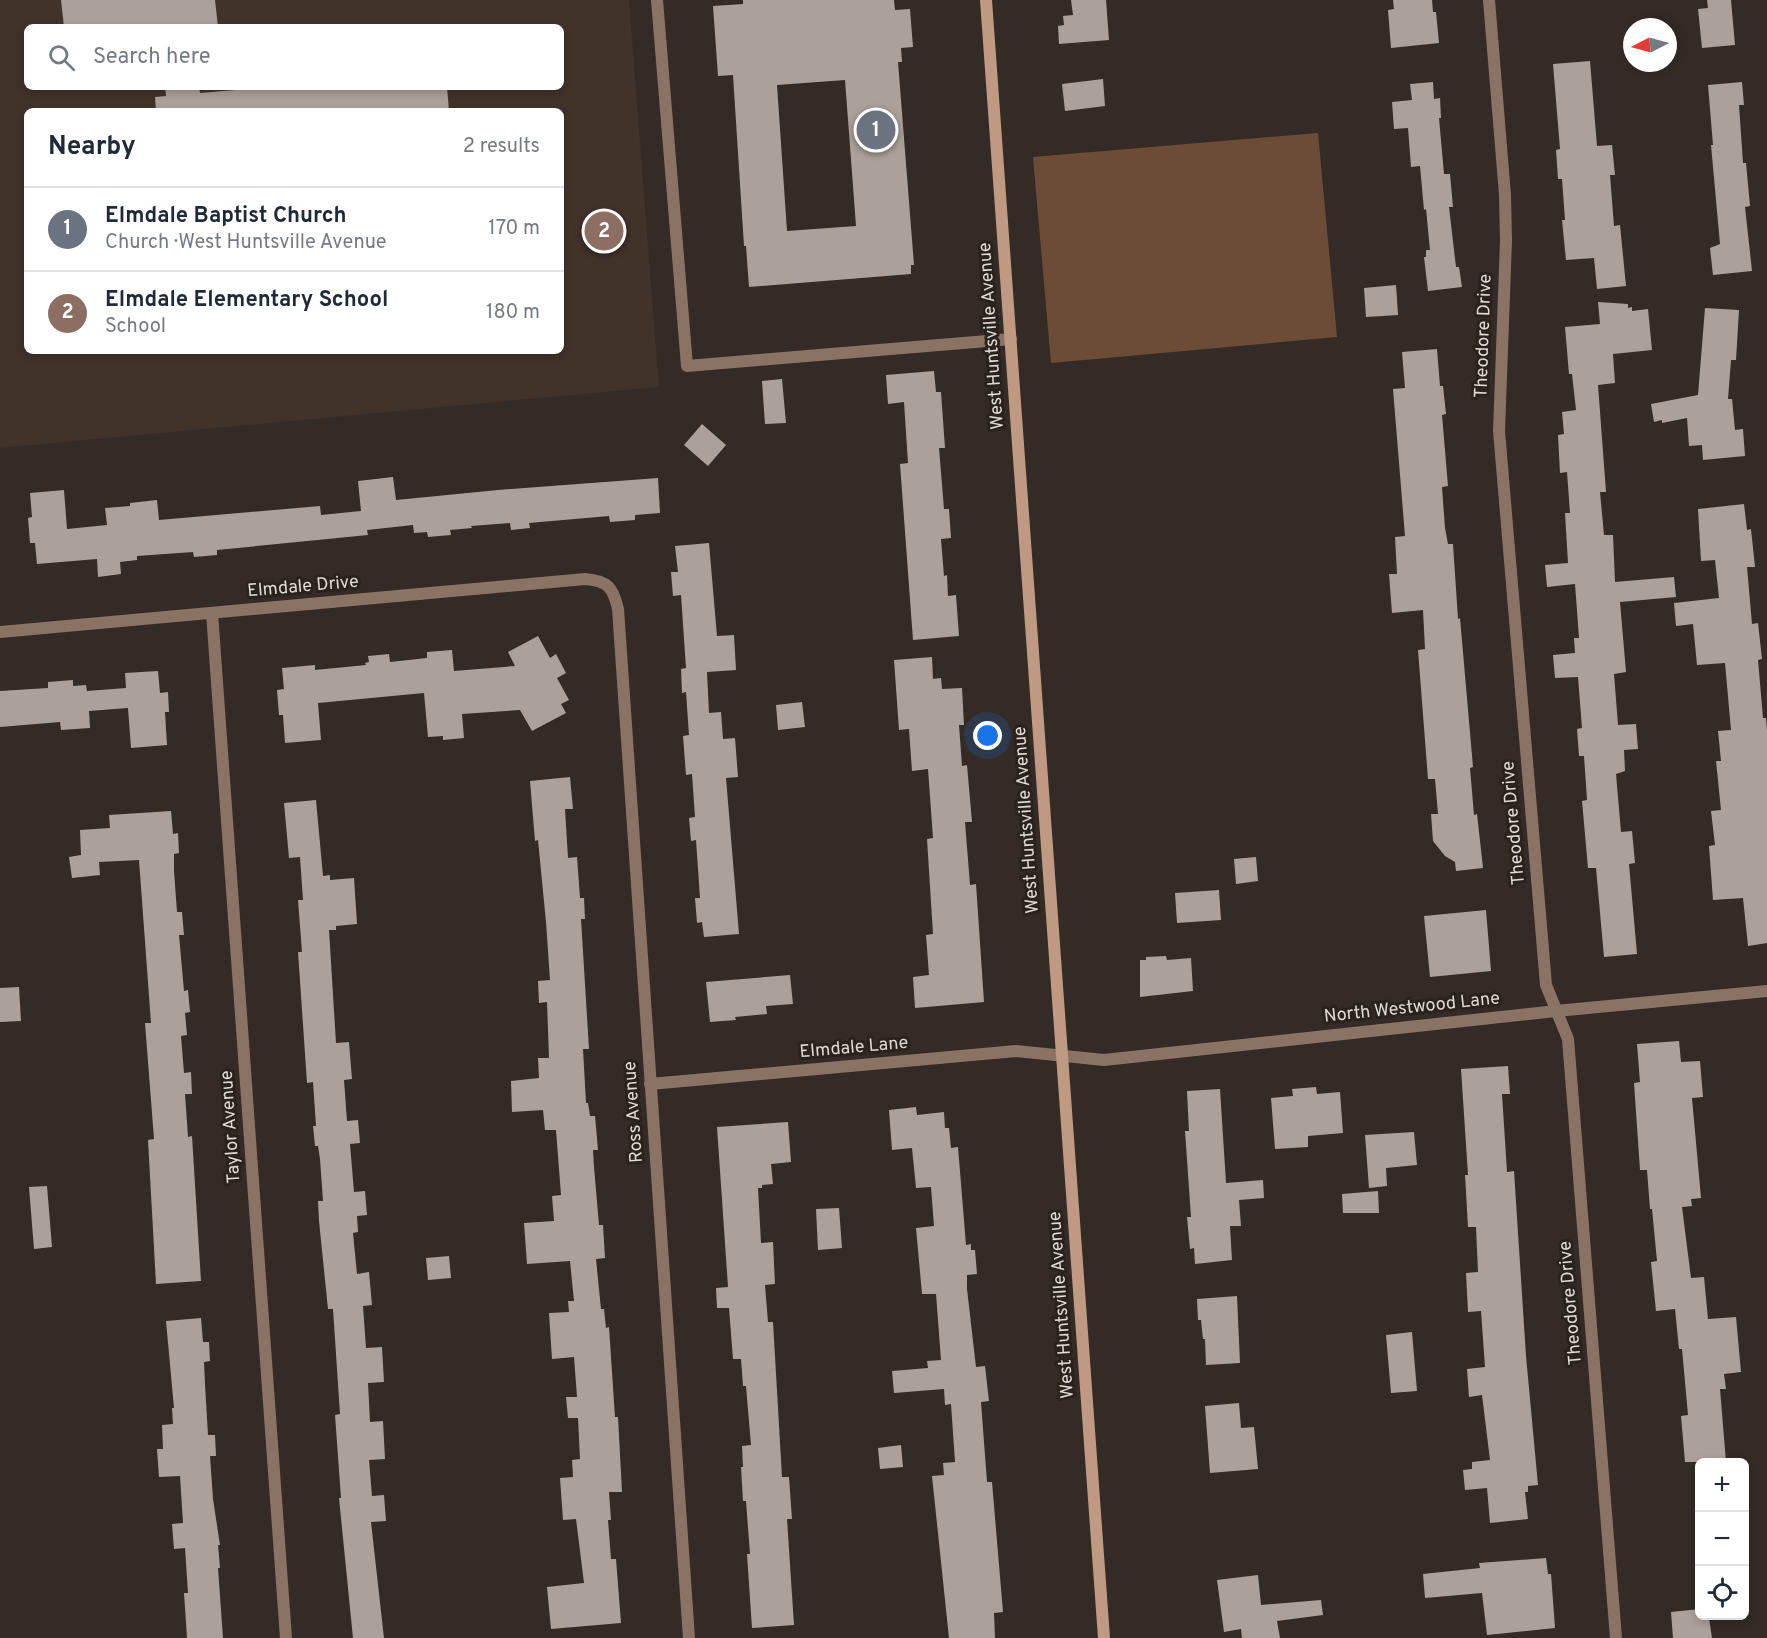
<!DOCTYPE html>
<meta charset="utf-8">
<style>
:root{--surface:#fff;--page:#f6f6f7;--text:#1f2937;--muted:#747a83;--line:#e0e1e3;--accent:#d93025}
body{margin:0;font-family:Overpass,sans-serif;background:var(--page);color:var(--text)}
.controls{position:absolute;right:18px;bottom:18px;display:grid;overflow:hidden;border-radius:9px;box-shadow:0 3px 9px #0003}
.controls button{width:54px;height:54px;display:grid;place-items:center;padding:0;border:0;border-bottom:2px solid var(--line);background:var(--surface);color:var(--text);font:30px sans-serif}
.compass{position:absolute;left:1623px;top:18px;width:54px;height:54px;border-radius:50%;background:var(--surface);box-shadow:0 3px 9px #0003;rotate:264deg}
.you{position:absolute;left:988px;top:736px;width:21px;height:21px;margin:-15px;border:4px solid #fff;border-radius:50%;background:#1a73e8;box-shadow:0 0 0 9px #1a73e833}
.badge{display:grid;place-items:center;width:39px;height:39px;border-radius:50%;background:var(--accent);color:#fff;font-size:20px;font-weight:700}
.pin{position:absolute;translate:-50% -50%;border:3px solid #fff;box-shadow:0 2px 6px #0006}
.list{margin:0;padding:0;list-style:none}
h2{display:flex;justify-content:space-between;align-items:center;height:78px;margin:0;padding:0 24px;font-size:26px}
h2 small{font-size:20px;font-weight:400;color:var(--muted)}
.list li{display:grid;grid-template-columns:39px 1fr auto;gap:18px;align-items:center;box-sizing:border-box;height:84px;padding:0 24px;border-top:2px solid var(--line)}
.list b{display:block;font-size:22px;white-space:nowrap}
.list p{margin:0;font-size:20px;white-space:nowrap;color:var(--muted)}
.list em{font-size:20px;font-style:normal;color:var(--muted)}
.icon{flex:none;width:33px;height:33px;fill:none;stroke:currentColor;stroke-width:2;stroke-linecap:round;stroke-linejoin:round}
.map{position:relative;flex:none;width:1767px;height:1638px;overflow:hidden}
.search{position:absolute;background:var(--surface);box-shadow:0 3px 9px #0003;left:24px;top:24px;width:540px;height:66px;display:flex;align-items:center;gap:15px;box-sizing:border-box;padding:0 21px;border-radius:9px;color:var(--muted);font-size:22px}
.panel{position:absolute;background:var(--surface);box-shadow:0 3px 9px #0003;left:24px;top:108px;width:540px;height:246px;border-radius:9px}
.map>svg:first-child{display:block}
.built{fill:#41322a;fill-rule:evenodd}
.green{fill:#6d4c37}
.building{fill:#aca19a;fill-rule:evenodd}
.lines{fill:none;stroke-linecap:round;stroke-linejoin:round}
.service{stroke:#8a7364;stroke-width:12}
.minor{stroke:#8a7364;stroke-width:12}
.secondary{stroke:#bf9982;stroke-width:12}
.labels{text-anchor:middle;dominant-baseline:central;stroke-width:6;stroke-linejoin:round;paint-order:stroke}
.street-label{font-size:18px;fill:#e0dad7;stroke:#2a221c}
</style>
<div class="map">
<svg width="1767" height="1638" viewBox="0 0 1767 1638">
<rect width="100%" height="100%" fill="#342b26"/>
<path class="built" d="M0,0H629L659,387L0,448ZM27,27H561V87H27ZM27,111H561V351H27Z"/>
<polygon class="green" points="1318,133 1337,337 1051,363 1033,157"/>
<g class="building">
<polygon points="61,0 215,0 218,27 64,27"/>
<path d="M743,0H894L895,10L910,9L913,47L901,48L902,62H898L914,265H911V274L749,287L746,246H744L733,75L718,76L713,6L743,4ZM845,80L856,226L787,231L777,85Z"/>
<polygon points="1071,0 1106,0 1109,40 1059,44 1058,26 1064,25 1063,16 1073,15"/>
<polygon points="1393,0 1432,0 1433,12 1436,12 1439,43 1391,48 1388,10 1394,9"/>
<polygon points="1707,0 1731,0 1735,45 1702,48 1698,9 1708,8"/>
<polygon points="1590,61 1597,146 1612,145 1615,175 1610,175 1614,226 1620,225 1626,286 1597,289 1594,258 1566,260 1562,220 1565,220 1562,179 1558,179 1556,150 1560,149 1553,64"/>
<polygon points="1103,79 1105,106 1065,111 1062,84"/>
<polygon points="1433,82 1434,99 1440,98 1441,118 1439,118 1444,174 1450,174 1453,207 1449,207 1456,267 1459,267 1462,287 1428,291 1424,257 1426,257 1426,250 1430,250 1426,209 1424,210 1420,166 1411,167 1408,128 1394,129 1392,102 1412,100 1410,84"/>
<polygon points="1742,82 1744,105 1739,105 1743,163 1746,163 1750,206 1745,207 1752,271 1713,275 1710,248 1720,244 1711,145 1713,145 1708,85"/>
<polygon points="165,87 199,87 200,93 271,87 447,87 449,111 156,111 155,97 166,96"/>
<polygon points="1396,285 1398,315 1366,317 1364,288"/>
<polygon points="1598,302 1628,304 1628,308 1632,307 1632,311 1648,309 1652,350 1613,354 1615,383 1598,385 1606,492 1600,492 1604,535 1613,535 1615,582 1674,577 1676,597 1620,602 1626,672 1614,674 1618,725 1636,724 1638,749 1624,750 1625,771 1616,774 1621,832 1632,831 1635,863 1629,864 1637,954 1604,957 1596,868 1588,868 1582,801 1587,800 1584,756 1579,756 1577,729 1582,728 1578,677 1555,678 1553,655 1575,653 1574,638 1579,638 1575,584 1547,587 1545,565 1568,563 1565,513 1570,513 1567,472 1560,473 1558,435 1564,434 1562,412 1576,410 1572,374 1569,374 1565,327 1600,324"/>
<polygon points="1705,308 1739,310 1736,360 1731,360 1728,399 1732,399 1735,430 1743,429 1745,456 1703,460 1702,445 1689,446 1687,418 1662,423 1662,420 1654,422 1651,404 1698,395"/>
<polygon points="1437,349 1440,386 1443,386 1446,414 1442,415 1448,486 1442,487 1445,528 1448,544 1453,544 1458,619 1460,618 1473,767 1470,768 1474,815 1477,814 1483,868 1456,871 1455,862 1445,856 1433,841 1431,814 1438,814 1435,779 1428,779 1418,650 1425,649 1423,610 1392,613 1389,574 1397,574 1395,537 1405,536 1393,389 1405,388 1402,352"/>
<polygon points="934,371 936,392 941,392 945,448 939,448 944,509 949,509 951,538 941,539 944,576 947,575 948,596 956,595 959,636 913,640 900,464 908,463 904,402 888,404 886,375"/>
<polygon points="782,379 786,423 765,424 762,381"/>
<polygon points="702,424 726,445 708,466 684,445"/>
<polygon points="393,477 396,500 498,490 658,478 660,513 635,515 635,520 610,522 609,516 529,523 530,528 511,530 510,523 471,526 472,528 450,530 451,535 428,537 427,532 414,533 413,525 367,530 368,535 217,550 217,555 194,557 193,552 137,556 137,560 120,562 121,574 98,577 97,559 37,564 35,543 30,543 28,518 32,517 30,493 64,490 67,529 107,525 105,508 130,506 130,503 157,500 159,520 320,506 321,515 361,511 358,481"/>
<polygon points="1744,504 1747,530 1751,529 1755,567 1747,567 1752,624 1758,623 1762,659 1758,660 1763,718 1766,718 1767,731 1767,943 1748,946 1743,898 1713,900 1709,846 1715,845 1711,811 1721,810 1716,761 1721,761 1718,731 1731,730 1725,663 1697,665 1693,624 1676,626 1674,603 1719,598 1715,560 1701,561 1698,509"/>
<polygon points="709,543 717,636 734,635 736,670 707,672 709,713 721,712 723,739 735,738 738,777 726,778 739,934 704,937 702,922 697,923 695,898 700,898 696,840 691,841 689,818 695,817 692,774 686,775 683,736 689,735 686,692 682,693 681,669 686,668 681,595 673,596 671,572 678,572 675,546"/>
<polygon points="538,636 550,658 556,654 566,673 557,678 569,700 561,704 566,713 532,731 520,710 462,714 464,738 443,740 443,736 428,737 424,693 318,703 321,740 285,743 283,715 279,715 277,690 284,689 282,668 315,665 315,670 366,665 365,663 369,662 368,656 389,654 390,662 427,658 427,652 452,650 454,671 515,666 508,652"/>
<polygon points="932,657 933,679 941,678 942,689 962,688 964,725 959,725 962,766 967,765 972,822 965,822 970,885 976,884 984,1002 915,1008 913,977 929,975 926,935 933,934 927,839 933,838 928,769 912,771 909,729 899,730 894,660"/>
<polygon points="158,671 160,693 168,692 169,712 165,712 167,745 131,748 128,708 89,711 90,728 61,730 60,722 0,727 0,691 48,688 48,682 73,680 73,686 86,685 87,691 126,688 125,673"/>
<polygon points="802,702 805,727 778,730 776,705"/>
<polygon points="570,777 573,809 565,809 568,858 577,857 580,898 584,898 585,919 581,919 589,1049 583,1049 586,1103 588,1103 590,1116 595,1116 598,1150 593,1150 594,1167 599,1225 603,1225 605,1258 596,1259 601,1309 604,1309 606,1328 609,1327 615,1417 618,1417 622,1492 609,1492 611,1520 608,1520 611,1559 616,1559 621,1623 551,1629 547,1587 584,1583 576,1519 563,1520 560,1478 573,1477 572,1460 580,1459 578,1418 568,1418 566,1397 577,1397 574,1357 552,1359 549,1313 569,1312 568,1301 574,1301 570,1261 527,1264 524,1223 554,1221 552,1196 561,1195 556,1130 545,1130 543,1110 512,1112 511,1081 539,1078 538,1058 549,1058 547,1002 539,1003 538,981 550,980 546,922 538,840 535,841 530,781"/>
<polygon points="316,800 323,876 330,875 330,880 354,878 357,924 336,926 336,930 329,930 336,1043 349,1042 352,1079 344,1080 347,1121 358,1120 360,1143 350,1144 354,1192 365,1191 367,1215 357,1216 358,1232 353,1233 357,1274 369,1272 372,1305 363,1306 366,1348 382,1347 384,1382 368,1383 370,1422 383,1421 385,1459 369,1460 372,1496 384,1495 386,1521 371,1522 384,1638 353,1638 339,1498 341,1498 335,1415 340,1414 333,1309 328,1309 319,1221 318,1201 323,1201 320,1159 318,1146 315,1146 313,1126 316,1126 313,1082 307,1083 298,952 302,952 298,900 303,900 300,857 289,858 284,803"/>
<polygon points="171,811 173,834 178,833 179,853 174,854 174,871 177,912 182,912 184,935 179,935 184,991 188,990 190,1012 185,1013 187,1035 181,1036 184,1073 191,1072 192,1094 185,1094 188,1137 192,1136 201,1281 156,1284 148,1140 154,1139 145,1023 151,1023 139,860 99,862 100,875 72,878 69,857 81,855 80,830 110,828 109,815"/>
<polygon points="1256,857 1258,881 1236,884 1234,859"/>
<polygon points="1219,890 1221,920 1177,923 1175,893"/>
<polygon points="1486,910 1491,971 1430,977 1424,916"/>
<polygon points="1166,956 1167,960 1191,958 1193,991 1140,997 1140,960 1146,960 1146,957"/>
<polygon points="790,975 793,1004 766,1006 767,1014 735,1017 736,1020 710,1022 706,982"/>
<polygon points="19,987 21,1021 0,1022 0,988"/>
<polygon points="1679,1041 1681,1062 1700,1061 1703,1097 1692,1098 1701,1198 1691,1199 1692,1206 1682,1207 1691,1278 1704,1277 1708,1319 1736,1317 1741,1372 1724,1374 1726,1389 1720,1389 1726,1462 1685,1462 1681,1416 1688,1415 1682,1349 1679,1349 1675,1309 1656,1311 1651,1262 1657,1261 1652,1209 1650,1209 1647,1170 1640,1170 1634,1083 1640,1082 1637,1044"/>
<polygon points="1508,1066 1510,1094 1502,1094 1507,1172 1514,1171 1526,1356 1538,1485 1528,1486 1528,1492 1525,1492 1528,1519 1490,1523 1487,1488 1465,1490 1463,1470 1472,1469 1472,1462 1490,1460 1482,1395 1469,1397 1467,1369 1485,1367 1481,1311 1468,1312 1466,1273 1478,1272 1476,1227 1468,1227 1465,1175 1468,1175 1461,1069"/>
<polygon points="1316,1087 1317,1094 1340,1092 1343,1133 1308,1136 1308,1147 1275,1149 1271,1098 1293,1096 1292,1089"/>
<polygon points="1220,1089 1226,1183 1263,1180 1264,1198 1239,1200 1241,1226 1230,1226 1232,1260 1195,1264 1194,1248 1190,1249 1187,1217 1191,1217 1185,1131 1189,1131 1187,1091"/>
<polygon points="916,1107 917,1115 944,1112 945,1128 949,1128 951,1148 958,1147 966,1245 971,1244 971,1250 975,1250 977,1274 967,1275 967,1289 976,1367 985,1366 989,1401 981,1402 987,1482 992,1482 1003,1612 994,1613 995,1638 949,1638 932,1476 944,1475 943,1463 955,1462 951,1404 945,1405 944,1389 894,1393 892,1371 928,1368 927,1361 941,1360 936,1294 922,1294 916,1228 934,1226 931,1187 916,1188 912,1148 892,1150 889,1110"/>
<polygon points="788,1122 791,1162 771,1164 773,1184 762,1185 762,1188 758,1188 761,1243 773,1242 775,1284 765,1285 768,1322 773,1322 782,1477 789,1477 792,1519 787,1519 794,1625 752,1628 747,1554 750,1554 746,1501 743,1501 741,1467 743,1467 742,1446 751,1445 746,1386 743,1386 741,1359 733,1359 729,1308 717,1308 716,1288 728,1287 717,1127"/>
<polygon points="1414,1132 1417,1165 1386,1168 1387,1186 1369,1188 1365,1135"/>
<polygon points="47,1186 52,1247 34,1249 29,1187"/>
<polygon points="1378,1191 1379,1213 1343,1213 1342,1194"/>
<polygon points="839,1208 842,1248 818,1250 816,1209"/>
<polygon points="449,1256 451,1278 428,1280 426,1258"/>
<polygon points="1237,1296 1240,1363 1206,1365 1205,1339 1203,1339 1201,1320 1198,1320 1197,1299"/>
<polygon points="201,1318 203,1342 209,1342 210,1361 204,1362 205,1384 208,1435 215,1435 216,1456 210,1456 213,1499 220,1545 218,1545 220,1568 218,1568 223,1638 187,1638 184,1593 188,1593 185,1548 174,1549 172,1524 183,1523 180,1476 159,1477 157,1449 163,1449 162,1425 173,1424 172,1408 174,1408 166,1321"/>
<polygon points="1412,1332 1417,1391 1391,1393 1386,1335"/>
<polygon points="1239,1403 1241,1428 1254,1427 1258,1469 1210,1473 1205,1406"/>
<polygon points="901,1445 903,1467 880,1469 878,1448"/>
<polygon points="1546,1558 1548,1574 1551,1574 1555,1628 1487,1635 1482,1593 1425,1598 1423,1574 1480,1568 1479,1563"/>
<polygon points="1258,1575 1261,1605 1321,1600 1323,1615 1277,1621 1280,1638 1242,1638 1241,1629 1224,1632 1217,1580"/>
<polygon points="1700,1609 1700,1616 1709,1618 1712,1638 1673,1638 1671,1612"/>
</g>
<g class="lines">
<polyline class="service" points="657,0 687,366 1011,339"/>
<g class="minor">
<polyline points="1489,0 1505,195 1506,241 1499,431 1546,985 1568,1039 1616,1638"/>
<polyline points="212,613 286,1638"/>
<path d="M0,632L585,579C608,581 613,587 618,609L689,1638"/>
<polyline points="650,1084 1016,1051 1104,1060 1556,1011 1767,991"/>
</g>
<polyline class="secondary" points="986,0 1104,1638"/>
</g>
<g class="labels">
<g class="street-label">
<text transform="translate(992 336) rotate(-94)">West Huntsville Avenue</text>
<text transform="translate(1484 336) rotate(-88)">Theodore Drive</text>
<text transform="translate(303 587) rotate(-5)">Elmdale Drive</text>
<text transform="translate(1027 820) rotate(-94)">West Huntsville Avenue</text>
<text transform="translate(1514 823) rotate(-95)">Theodore Drive</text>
<text transform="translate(1412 1008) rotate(-6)">North Westwood Lane</text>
<text transform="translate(854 1048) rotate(-5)">Elmdale Lane</text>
<text transform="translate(634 1112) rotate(-94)">Ross Avenue</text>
<text transform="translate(231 1127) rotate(-94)">Taylor Avenue</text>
<text transform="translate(1571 1303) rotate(-95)">Theodore Drive</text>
<text transform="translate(1062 1305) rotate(-94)">West Huntsville Avenue</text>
</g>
</g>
</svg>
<div class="controls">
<button>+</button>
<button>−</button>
<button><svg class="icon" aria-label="locate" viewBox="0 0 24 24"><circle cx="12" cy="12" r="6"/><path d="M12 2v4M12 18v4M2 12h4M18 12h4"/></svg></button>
</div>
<svg class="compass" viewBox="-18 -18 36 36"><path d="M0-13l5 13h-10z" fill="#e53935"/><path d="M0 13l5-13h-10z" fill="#747a83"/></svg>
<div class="you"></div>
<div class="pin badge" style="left:876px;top:130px;background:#6b7280">1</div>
<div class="pin badge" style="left:604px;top:231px;background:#8d6e63">2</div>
<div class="search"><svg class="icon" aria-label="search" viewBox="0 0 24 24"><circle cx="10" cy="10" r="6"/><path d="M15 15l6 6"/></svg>Search here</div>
<section class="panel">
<h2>Nearby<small>2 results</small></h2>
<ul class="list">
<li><span class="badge" style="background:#6b7280">1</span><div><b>Elmdale Baptist Church</b><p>Church · West Huntsville Avenue</p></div><em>170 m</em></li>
<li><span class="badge" style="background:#8d6e63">2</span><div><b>Elmdale Elementary School</b><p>School</p></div><em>180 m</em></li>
</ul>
</section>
</div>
